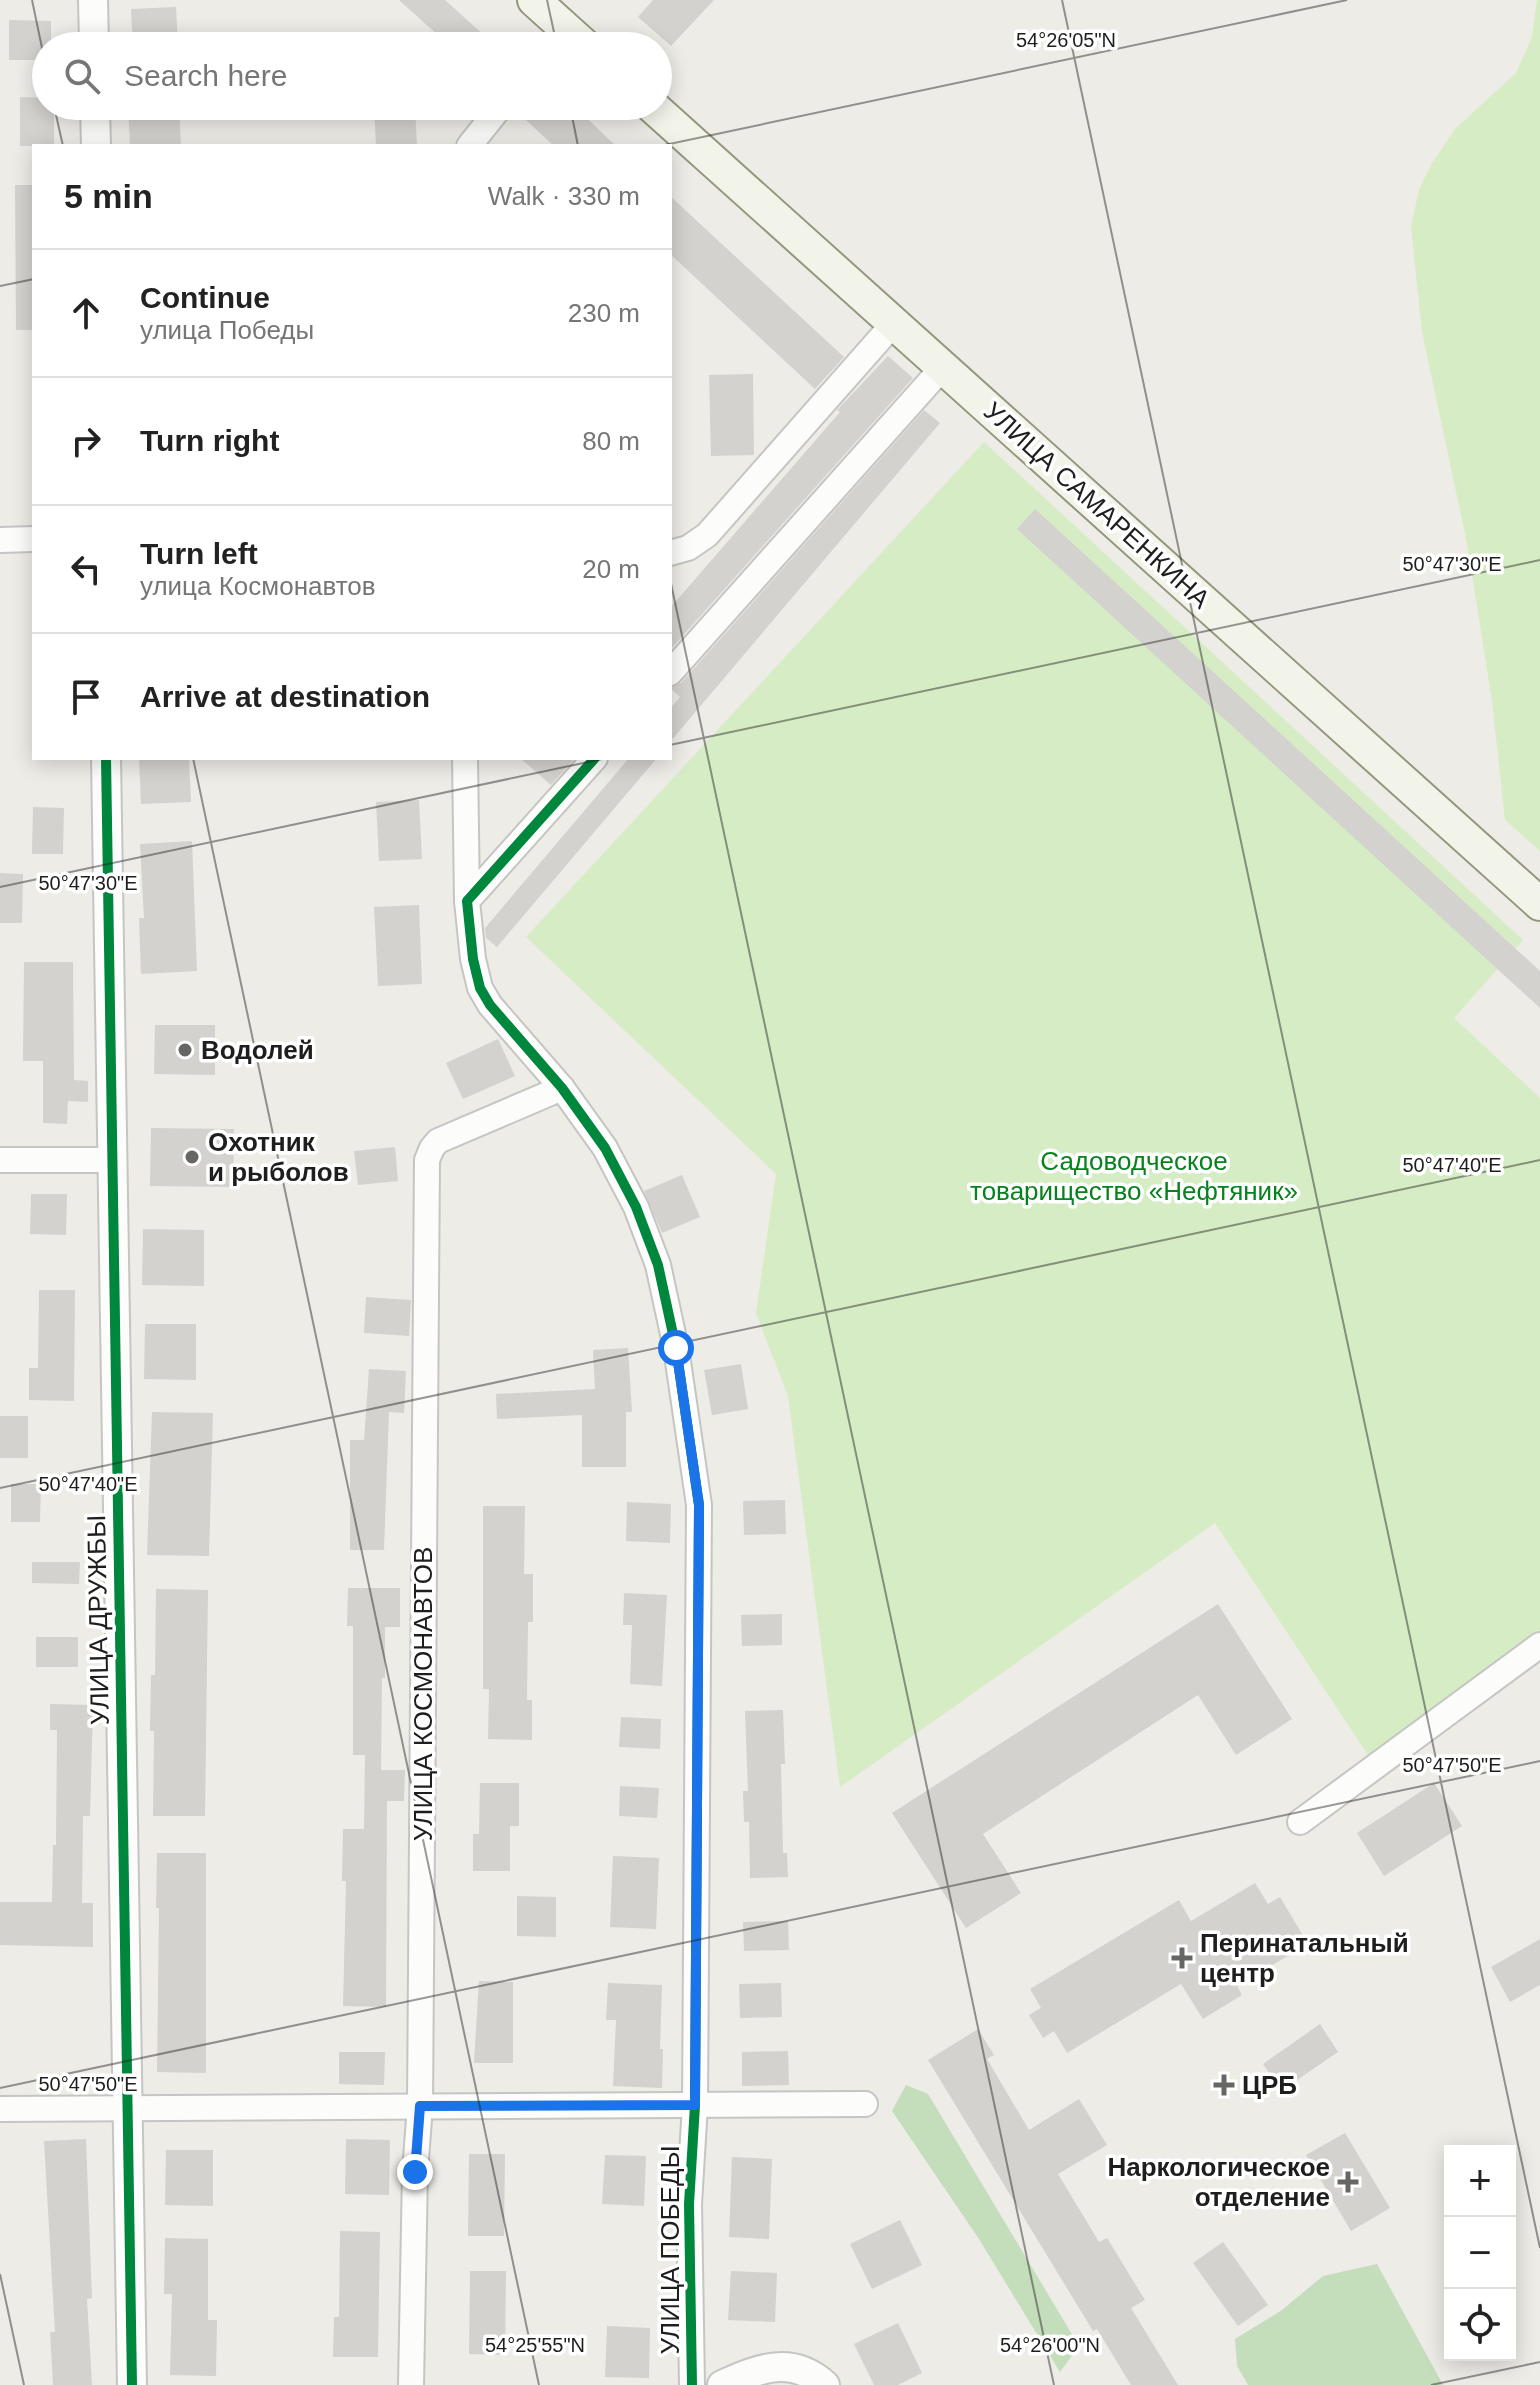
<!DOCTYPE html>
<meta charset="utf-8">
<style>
:root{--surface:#fff;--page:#f6f6f6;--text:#222;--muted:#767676;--line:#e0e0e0}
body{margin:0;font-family:Helvetica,sans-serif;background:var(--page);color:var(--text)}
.controls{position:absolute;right:24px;bottom:24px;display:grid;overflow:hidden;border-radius:0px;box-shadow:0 4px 20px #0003}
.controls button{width:72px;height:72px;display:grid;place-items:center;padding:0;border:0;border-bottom:2px solid var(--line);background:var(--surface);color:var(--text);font:40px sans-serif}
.stop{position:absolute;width:24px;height:24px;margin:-18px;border:6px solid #1a73e8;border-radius:50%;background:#fff}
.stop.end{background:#1a73e8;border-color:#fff;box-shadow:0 2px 8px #0008}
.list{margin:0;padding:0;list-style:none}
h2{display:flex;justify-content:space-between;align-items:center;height:104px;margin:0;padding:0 32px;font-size:34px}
h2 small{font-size:26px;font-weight:400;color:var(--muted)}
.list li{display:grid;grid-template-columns:52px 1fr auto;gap:24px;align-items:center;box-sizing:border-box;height:128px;padding:0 32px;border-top:2px solid var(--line)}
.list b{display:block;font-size:30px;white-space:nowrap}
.list p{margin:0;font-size:26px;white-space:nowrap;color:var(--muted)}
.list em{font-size:26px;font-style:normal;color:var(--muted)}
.icon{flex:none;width:44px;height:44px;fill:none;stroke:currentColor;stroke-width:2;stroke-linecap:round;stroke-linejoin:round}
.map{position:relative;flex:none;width:1540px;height:2385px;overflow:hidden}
.search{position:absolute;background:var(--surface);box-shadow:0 4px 20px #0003;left:32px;top:32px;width:640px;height:88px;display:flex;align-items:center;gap:20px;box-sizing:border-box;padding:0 28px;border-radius:44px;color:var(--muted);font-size:30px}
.panel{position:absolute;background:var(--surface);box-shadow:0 4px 20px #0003;left:32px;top:144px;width:640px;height:616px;border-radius:0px}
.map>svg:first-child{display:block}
.grass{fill:#d5ecc4}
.forest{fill:#c4ddbb}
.building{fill:#d3d2ce}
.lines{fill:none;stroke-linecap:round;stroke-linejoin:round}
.minor-casing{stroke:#c5c5c3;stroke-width:28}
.tertiary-casing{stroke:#c5c5c3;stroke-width:32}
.secondary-casing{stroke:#93977e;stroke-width:36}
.minor{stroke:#fcfcfb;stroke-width:24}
.tertiary{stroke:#fcfcfb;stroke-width:28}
.secondary{stroke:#f2f4ea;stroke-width:32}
.cycleway-casing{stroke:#fff;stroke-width:15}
.cycleway{stroke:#00873e;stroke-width:10}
.route{stroke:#1a73e8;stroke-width:10}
.ticks{fill:none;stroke:#1e1e1e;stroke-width:2;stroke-opacity:0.45}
.poi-dot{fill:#666664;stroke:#fff;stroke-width:3}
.labels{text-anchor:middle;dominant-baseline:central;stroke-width:7;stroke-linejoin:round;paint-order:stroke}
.street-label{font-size:26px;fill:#1e1e1e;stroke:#fff}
.poi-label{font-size:26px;font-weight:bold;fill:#1e1e1e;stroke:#fff;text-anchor:start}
.park-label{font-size:26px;fill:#07821d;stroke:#fff}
.ticks-label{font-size:20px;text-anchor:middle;fill:#1e1e1e;stroke:#fff;stroke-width:7;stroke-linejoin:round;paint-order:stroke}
</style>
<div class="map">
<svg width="1540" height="2385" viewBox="0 0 1540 2385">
<rect width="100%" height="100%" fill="#edece7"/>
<g class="grass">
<polygon points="1537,0 1540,0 1540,851 1505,820 1492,701 1467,543 1422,332 1411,227 1419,190 1431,165 1455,129 1516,73 1532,37"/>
<polygon points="984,442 1523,940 1454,1018 1540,1098 1540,1631 1370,1758 1215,1523 840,1787 788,1396 756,1313 776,1174 526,937"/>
</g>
<g class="forest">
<polygon points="906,2085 928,2094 1079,2346 1060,2372 979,2239 892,2111"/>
<polygon points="1377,2264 1443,2385 1248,2385 1237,2366 1235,2339 1282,2310 1323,2276"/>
</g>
<g class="building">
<polygon points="399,0 445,0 496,46 450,46"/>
<polygon points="653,0 714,0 671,46 638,17"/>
<polygon points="176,7 178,46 133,46 131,9"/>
<polygon points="9,20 51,21 51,46 46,46 46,60 9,60"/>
<polygon points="20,97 46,98 46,106 54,106 54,146 20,146"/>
<polygon points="128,106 179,106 181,146 130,146"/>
<polygon points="374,106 415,106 417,146 376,146"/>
<polygon points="516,106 574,106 616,146 554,146 515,110"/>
<polygon points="15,185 34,185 34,330 16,330"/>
<polygon points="670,196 844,357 815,389 670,254"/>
<polygon points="888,356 913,378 670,650 670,608 840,412 837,410"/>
<polygon points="753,374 754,455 711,456 709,375"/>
<polygon points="924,410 940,423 670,742 670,709 680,697 670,688 681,683"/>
<polygon points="1035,509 1540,971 1540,1008 1017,529"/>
<polygon points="139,758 189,758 191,802 141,804"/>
<polygon points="520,758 575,758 551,785"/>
<polygon points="629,758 657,758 497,947 486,938 485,928"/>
<polygon points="419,800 422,859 379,861 376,802"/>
<polygon points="33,807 64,808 63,854 32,854"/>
<polygon points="192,841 197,971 141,974 139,918 144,918 140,844"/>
<polygon points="0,873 23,874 22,923 0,923"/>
<polygon points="419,905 422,984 378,986 374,907"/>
<polygon points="24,962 73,962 74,1080 88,1081 88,1102 68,1101 67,1124 43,1123 43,1061 23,1061"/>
<polygon points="155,1025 215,1025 215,1075 154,1074"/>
<polygon points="498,1039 515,1076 463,1099 446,1063"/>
<polygon points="151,1128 234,1129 233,1187 150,1186"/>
<polygon points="395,1147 398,1181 358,1185 354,1151"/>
<polygon points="682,1175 700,1217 662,1233 644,1191"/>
<polygon points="31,1194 67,1194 66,1235 30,1234"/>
<polygon points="143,1229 204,1230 204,1286 142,1285"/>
<polygon points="39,1290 75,1290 74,1401 29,1400 29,1368 38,1368"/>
<polygon points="366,1297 411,1300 409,1336 364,1333"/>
<polygon points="145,1324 196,1324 196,1380 144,1379"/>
<polygon points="628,1348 632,1412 626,1412 626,1467 582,1467 582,1415 497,1419 496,1394 595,1389 593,1350"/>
<polygon points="741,1364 748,1409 712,1415 704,1370"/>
<polygon points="369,1369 406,1371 404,1413 389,1412 384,1550 350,1550 350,1440 364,1440"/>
<polygon points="152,1412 213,1413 209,1556 147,1555"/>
<rect x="0" y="1416" width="28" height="42"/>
<polygon points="11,1484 41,1484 40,1522 11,1522"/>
<polygon points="785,1500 786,1534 744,1535 743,1501"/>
<polygon points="627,1502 671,1504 670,1543 626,1541"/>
<polygon points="483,1506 525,1506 524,1574 533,1574 533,1622 528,1622 527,1700 532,1700 532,1740 488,1739 489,1689 483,1689"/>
<polygon points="32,1562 80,1562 79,1584 32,1583"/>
<polygon points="348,1588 400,1588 400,1627 385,1627 385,1678 382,1678 381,1770 405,1770 404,1801 387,1801 386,2007 343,2006 346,1881 342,1881 343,1829 364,1829 365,1755 353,1755 353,1626 347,1626"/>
<polygon points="156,1589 208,1590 205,1816 153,1816 154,1731 150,1731 151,1675 155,1675"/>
<polygon points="624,1593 667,1595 662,1686 630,1684 632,1625 623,1625"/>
<polygon points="1218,1604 1292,1719 1236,1755 1198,1695 983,1834 1021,1893 966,1928 892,1813"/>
<polygon points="782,1614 782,1645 742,1646 741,1615"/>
<rect x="36" y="1637" width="42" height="30"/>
<polygon points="50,1704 93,1705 90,1816 83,1816 82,1903 93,1903 93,1947 0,1945 0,1902 52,1902 53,1845 56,1845 57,1730 50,1730"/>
<polygon points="783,1710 785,1764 781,1764 783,1853 787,1853 788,1877 750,1878 749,1822 744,1822 743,1791 748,1791 745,1711"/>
<polygon points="621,1717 661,1719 660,1749 619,1747"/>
<polygon points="480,1783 519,1783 519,1826 510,1826 510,1871 473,1871 473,1834 479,1834"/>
<polygon points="1434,1783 1462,1826 1384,1876 1357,1833"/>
<polygon points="620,1786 659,1788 657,1818 619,1816"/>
<polygon points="157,1853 206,1853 206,2073 157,2072 159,1908 156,1908"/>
<polygon points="613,1856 659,1858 656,1929 610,1927"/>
<polygon points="1255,1883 1268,1904 1280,1897 1308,1944 1237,1986 1242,1995 1203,2019 1181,1984 1067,2053 1054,2031 1043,2038 1029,2015 1041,2008 1030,1989 1179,1900 1191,1921"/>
<polygon points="517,1896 556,1897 556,1937 517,1936"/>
<polygon points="788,1921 789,1950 744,1951 743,1922"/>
<polygon points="1540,1939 1540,1985 1510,2002 1491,1967"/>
<polygon points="479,1981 513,1982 513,2063 474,2063"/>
<polygon points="608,1983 662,1985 660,2049 663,2049 662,2088 613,2086 616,2020 606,2020"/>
<polygon points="781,1983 782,2017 740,2018 739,1984"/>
<polygon points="1320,2024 1338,2052 1281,2091 1263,2064"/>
<polygon points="978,2029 994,2055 987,2059 1029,2130 1079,2099 1107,2145 1058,2174 1099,2242 1107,2238 1145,2300 1131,2308 1178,2385 1131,2385 1097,2329 1093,2331 928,2060"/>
<polygon points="788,2051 789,2085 742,2086 742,2052"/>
<polygon points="339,2052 385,2052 384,2085 339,2084"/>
<polygon points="1345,2133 1390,2208 1351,2231 1306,2155"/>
<polygon points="86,2139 92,2298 87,2299 92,2385 53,2385 50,2332 55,2332 44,2141"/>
<polygon points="346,2139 390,2140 389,2195 345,2194"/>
<polygon points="166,2150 213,2150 213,2206 165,2205"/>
<polygon points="469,2154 505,2154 504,2236 468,2236"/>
<polygon points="605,2155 646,2156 644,2206 602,2204"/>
<polygon points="732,2157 772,2159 769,2239 729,2237"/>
<polygon points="900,2220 922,2265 872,2289 850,2244"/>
<polygon points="340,2231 380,2232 378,2357 333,2357 334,2317 339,2317"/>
<polygon points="165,2238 208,2239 208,2320 217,2320 216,2376 170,2375 172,2294 164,2294"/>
<polygon points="1223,2242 1268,2305 1238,2326 1193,2263"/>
<polygon points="470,2271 506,2271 505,2355 469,2354"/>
<polygon points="731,2271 777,2273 775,2322 728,2320"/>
<polygon points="898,2323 922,2373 898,2385 874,2385 854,2344"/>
<polygon points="607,2326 650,2328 649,2378 605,2377"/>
</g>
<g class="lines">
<defs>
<g id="minor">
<polyline points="469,146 501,106"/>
<polyline points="0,540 34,539"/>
<polyline points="670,553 688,548 707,535 894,323"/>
<polyline points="670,673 943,367"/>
<polyline points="465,758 467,901"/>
<polyline points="595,758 467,901 473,959 480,988 490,1005 562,1088 605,1148 636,1207 658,1265 676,1348 699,1505 695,2105 689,2204 692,2385"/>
<polyline points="0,1160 112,1160"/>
<polyline points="1300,1822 1540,1645"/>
<polyline points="0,2109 865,2104"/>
<polyline points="411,2385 415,2172 420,2106 427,1160 432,1148 438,1141 562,1088"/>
</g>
<g id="tertiary">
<polyline points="93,0 94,46"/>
<polyline points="95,106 96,146"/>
<polyline points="106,758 132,2385"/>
<path d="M722,2385C759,2368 792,2355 825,2385"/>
</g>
<g id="secondary">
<polyline points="534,0 585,46"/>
<polyline points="652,106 1540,904"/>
</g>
</defs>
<use href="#minor" class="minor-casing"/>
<use href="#tertiary" class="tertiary-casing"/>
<use href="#secondary" class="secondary-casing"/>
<use href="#minor" class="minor"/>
<use href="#tertiary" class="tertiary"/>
<use href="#secondary" class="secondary"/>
<defs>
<g id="cycleway">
<polyline points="106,758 132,2385"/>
<polyline points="595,758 467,901 473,959 480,988 490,1005 562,1088 605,1148 636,1207 658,1265 676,1348 699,1505 695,2105 689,2204 692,2385"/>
</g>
</defs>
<use href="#cycleway" class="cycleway-casing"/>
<use href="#cycleway" class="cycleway"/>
</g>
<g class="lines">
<polyline class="route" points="415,2172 420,2106 695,2105 699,1505 676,1348"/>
</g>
<path class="ticks" d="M32,0L46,67M547,0L557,46M1062,0L1540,2248M54,106L63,146M570,106L578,146M660,146L1347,0M0,286L34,279M670,579L1054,2385M670,745L1540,560M193,758L539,2385M0,887L607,758M0,1488L1540,1160M0,2088L1540,1761M0,2274L24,2385M1431,2385L1540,2362"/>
<g class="poi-dot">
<circle cx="185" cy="1050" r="8"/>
<circle cx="192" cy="1157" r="8"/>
<path d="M1178 1946h8v8h8v8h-8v8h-8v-8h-8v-8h8z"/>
<path d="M1220 2073h8v8h8v8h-8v8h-8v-8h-8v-8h8z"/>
<path d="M1344 2170h8v8h8v8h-8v8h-8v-8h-8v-8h8z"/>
</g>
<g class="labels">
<g class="street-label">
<text transform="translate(1097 505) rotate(42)">УЛИЦА САМАРЕНКИНА</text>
<text transform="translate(98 1620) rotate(-91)">УЛИЦА ДРУЖБЫ</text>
<text transform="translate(423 1694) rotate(-90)">УЛИЦА КОСМОНАВТОВ</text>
<text transform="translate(670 2250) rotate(-90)">УЛИЦА ПОБЕДЫ</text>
</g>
<g class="poi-label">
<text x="201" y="1050">Водолей</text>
<text x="208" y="1142">Охотник<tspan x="208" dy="30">и рыболов</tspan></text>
<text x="1200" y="1943">Перинатальный<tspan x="1200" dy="30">центр</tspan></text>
<text x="1242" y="2085">ЦРБ</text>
<text x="1330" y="2167" text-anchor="end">Наркологическое<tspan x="1330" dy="30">отделение</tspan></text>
</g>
<g class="park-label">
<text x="1134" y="1161">Садоводческое<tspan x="1134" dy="30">товарищество «Нефтяник»</tspan></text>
</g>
</g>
<g class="ticks-label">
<text x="1066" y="47">54°26'05"N</text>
<text x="1452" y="571">50°47'30"E</text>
<text x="88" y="890">50°47'30"E</text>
<text x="1452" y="1172">50°47'40"E</text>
<text x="88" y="1491">50°47'40"E</text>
<text x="1452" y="1772">50°47'50"E</text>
<text x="88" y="2091">50°47'50"E</text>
<text x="535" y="2352">54°25'55"N</text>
<text x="1050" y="2352">54°26'00"N</text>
</g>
</svg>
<div class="controls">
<button>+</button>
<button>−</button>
<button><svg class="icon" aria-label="locate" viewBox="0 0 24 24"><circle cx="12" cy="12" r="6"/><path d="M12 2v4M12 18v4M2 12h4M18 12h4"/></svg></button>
</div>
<div class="stop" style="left:676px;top:1348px"></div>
<div class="stop end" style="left:415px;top:2172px"></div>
<div class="search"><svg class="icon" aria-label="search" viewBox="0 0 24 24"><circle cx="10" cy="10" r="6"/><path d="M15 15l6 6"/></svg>Search here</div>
<section class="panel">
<h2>5 min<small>Walk · 330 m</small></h2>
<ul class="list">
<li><svg class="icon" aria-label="ahead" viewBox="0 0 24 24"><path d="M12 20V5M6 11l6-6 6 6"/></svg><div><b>Continue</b><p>улица Победы</p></div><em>230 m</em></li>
<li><svg class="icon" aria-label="right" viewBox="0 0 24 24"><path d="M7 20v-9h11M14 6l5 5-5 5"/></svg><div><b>Turn right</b></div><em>80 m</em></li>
<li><svg class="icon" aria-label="left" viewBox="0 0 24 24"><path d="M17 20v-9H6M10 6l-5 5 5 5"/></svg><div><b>Turn left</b><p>улица Космонавтов</p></div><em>20 m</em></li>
<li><svg class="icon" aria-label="arrive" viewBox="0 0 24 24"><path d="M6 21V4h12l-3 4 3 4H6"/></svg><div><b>Arrive at destination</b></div></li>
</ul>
</section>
</div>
